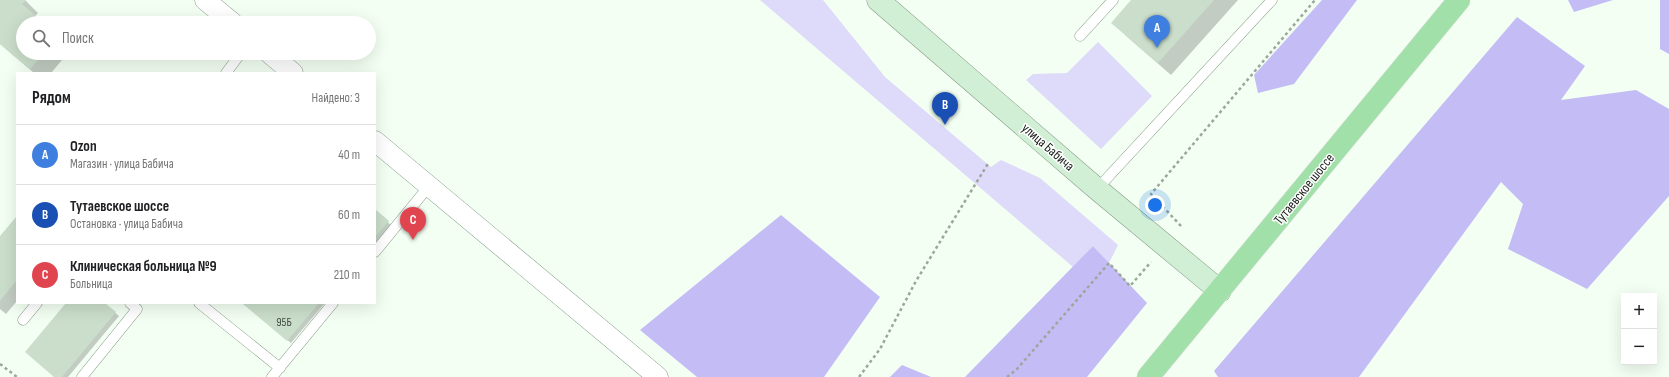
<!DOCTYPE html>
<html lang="ru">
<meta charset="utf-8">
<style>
:root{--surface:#fff;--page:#f6f6f6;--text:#202124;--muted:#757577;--line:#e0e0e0;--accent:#0f766e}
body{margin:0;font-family:"Sofia Sans Condensed",sans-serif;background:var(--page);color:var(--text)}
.controls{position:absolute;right:12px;bottom:12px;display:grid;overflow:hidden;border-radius:0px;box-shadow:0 4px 16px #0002}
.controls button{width:36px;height:36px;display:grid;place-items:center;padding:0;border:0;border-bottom:1px solid var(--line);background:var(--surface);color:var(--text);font:20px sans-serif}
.you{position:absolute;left:1155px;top:205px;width:14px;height:14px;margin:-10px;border:3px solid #fff;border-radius:50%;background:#1a73e8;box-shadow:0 0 0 6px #1a73e833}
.badge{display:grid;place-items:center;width:26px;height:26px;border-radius:50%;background:var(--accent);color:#fff;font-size:13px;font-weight:700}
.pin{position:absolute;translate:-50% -33px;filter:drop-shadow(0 1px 2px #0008)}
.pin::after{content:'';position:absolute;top:21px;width:14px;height:12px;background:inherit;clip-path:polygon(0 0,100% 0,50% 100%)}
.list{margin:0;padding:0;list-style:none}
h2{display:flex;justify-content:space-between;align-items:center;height:52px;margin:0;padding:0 16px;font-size:17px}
h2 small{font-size:13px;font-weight:400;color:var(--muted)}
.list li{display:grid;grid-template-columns:26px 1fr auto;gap:12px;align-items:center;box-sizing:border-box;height:60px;padding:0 16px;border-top:1px solid var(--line)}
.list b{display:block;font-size:15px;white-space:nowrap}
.list p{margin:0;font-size:13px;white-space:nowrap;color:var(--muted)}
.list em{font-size:13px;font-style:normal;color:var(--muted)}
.icon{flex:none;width:22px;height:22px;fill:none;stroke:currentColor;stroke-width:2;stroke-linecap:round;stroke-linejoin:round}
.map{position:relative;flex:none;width:1669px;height:377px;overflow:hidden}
.search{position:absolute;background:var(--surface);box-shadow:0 4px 16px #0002;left:16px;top:16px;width:360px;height:44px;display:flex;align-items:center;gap:10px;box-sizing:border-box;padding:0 14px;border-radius:22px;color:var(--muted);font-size:15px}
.panel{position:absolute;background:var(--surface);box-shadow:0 4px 16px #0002;left:16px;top:72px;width:360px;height:232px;border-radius:0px}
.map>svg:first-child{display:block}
.green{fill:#dedaf9}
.forest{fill:#c4bcf5}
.shadow{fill:#0003}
.building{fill:#cadecb}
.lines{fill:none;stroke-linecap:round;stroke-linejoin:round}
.lane-casing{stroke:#859886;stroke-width:11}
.street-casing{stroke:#859886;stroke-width:21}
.secondary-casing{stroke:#859886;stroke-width:23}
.primary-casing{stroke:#dedfde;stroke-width:23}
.path{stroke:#9ca69c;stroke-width:2.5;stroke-dasharray:3 3;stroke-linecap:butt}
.lane{stroke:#fff;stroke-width:10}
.street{stroke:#fff;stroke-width:20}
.secondary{stroke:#d0efd4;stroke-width:22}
.primary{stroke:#a1e0a9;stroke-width:22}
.labels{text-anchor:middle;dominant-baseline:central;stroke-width:3;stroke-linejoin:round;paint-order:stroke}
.number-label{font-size:12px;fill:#424c42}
.street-label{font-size:14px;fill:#151c15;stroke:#fff}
</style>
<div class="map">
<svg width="1669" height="377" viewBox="0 0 1669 377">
<rect width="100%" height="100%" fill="#f3fff3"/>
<g class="green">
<polygon points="760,0 823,0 885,77 991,167 1001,160 1040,178 1118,245 1109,263 1093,246 1073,267"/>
<polygon points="1098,42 1152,96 1101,149 1026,80 1033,74 1067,73"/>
</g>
<g class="forest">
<polygon points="1322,0 1357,0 1294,84 1258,93 1254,75"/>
<polygon points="1568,0 1613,0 1574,12"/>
<polygon points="1660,0 1669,0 1669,54 1660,49"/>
<polygon points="1517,17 1585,66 1561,100 1636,90 1669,109 1669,196 1587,289 1508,249 1523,204 1501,182 1359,377 1218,377 1214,371"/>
<polygon points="781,215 880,297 824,377 697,377 640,330"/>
<polygon points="1093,246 1147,303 1087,377 965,377"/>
<polygon points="902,365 931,377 890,377"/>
</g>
<g class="shadow">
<polygon points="0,0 25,0 38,13 35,16 43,23 23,23 23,53 68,53 51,73 34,73 0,44"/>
<polygon points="1132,0 1238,0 1171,75 1125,35"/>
<polygon points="375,211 391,225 375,244"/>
<polygon points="17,217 17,301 6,314 0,309 0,238"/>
<polygon points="68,303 103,303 119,316 68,377 56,377"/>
<polygon points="242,303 325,303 291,343"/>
</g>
<g class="building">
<polygon points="0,0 26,0 22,4 44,23 23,23 23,53 44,53 30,69 0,44"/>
<polygon points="1131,0 1214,0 1158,63 1111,23"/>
<polygon points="375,209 389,221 375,237"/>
<polygon points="17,216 17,280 0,301 0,236"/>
<polygon points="66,303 105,303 116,312 62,377 54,377 25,352"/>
<polygon points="242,303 319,303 287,341"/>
</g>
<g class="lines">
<defs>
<g id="lane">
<polyline points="1080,36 1113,0"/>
<polyline points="226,73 241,53"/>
<polyline points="1097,189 1272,0"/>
<polyline points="375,252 429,186"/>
<polyline points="199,303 280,368"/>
<polyline points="23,320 37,303"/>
<polyline points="82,377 137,309 130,303"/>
<polyline points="272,377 333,303"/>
</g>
<g id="street">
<polyline points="205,0 233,23"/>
<polyline points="269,53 293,73"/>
<polyline points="375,141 658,377"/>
</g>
<polyline id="secondary" points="878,0 1097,189 1220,291"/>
<polyline id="primary" points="1148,377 1459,0"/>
</defs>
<use href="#lane" class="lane-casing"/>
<use href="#street" class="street-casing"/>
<use href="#secondary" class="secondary-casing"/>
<use href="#primary" class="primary-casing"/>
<g class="path">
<polyline points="1181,226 1151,194 1315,0"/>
<polyline points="0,364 17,377"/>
<polyline points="859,377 880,349 916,281 989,162"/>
<polyline points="1007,377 1017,369 1109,263 1130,286 1151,262"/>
</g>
<use href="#lane" class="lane"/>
<use href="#street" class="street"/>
<use href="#secondary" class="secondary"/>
<use href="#primary" class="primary"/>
</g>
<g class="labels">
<g class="number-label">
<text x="284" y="322">95Б</text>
</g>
<g class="street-label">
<text transform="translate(1048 147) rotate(41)">улица Бабича</text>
<text transform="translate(1304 189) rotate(-51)">Тутаевское шоссе</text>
</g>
</g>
</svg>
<div class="controls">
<button>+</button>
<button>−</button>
</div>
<div class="you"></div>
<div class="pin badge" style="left:1157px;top:48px;background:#3f7fe0">A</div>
<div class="pin badge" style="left:945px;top:125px;background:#1a4fb4">B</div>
<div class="pin badge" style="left:413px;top:240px;background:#e0444e">C</div>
<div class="search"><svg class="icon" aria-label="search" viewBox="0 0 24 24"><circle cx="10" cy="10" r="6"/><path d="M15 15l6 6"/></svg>Поиск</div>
<section class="panel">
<h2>Рядом<small>Найдено: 3</small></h2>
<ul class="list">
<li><span class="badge" style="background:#3f7fe0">A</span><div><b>Ozon</b><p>Магазин · улица Бабича</p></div><em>40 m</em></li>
<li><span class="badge" style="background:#1a4fb4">B</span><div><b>Тутаевское шоссе</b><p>Остановка · улица Бабича</p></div><em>60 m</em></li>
<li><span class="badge" style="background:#e0444e">C</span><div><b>Клиническая больница №9</b><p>Больница</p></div><em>210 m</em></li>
</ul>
</section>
</div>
